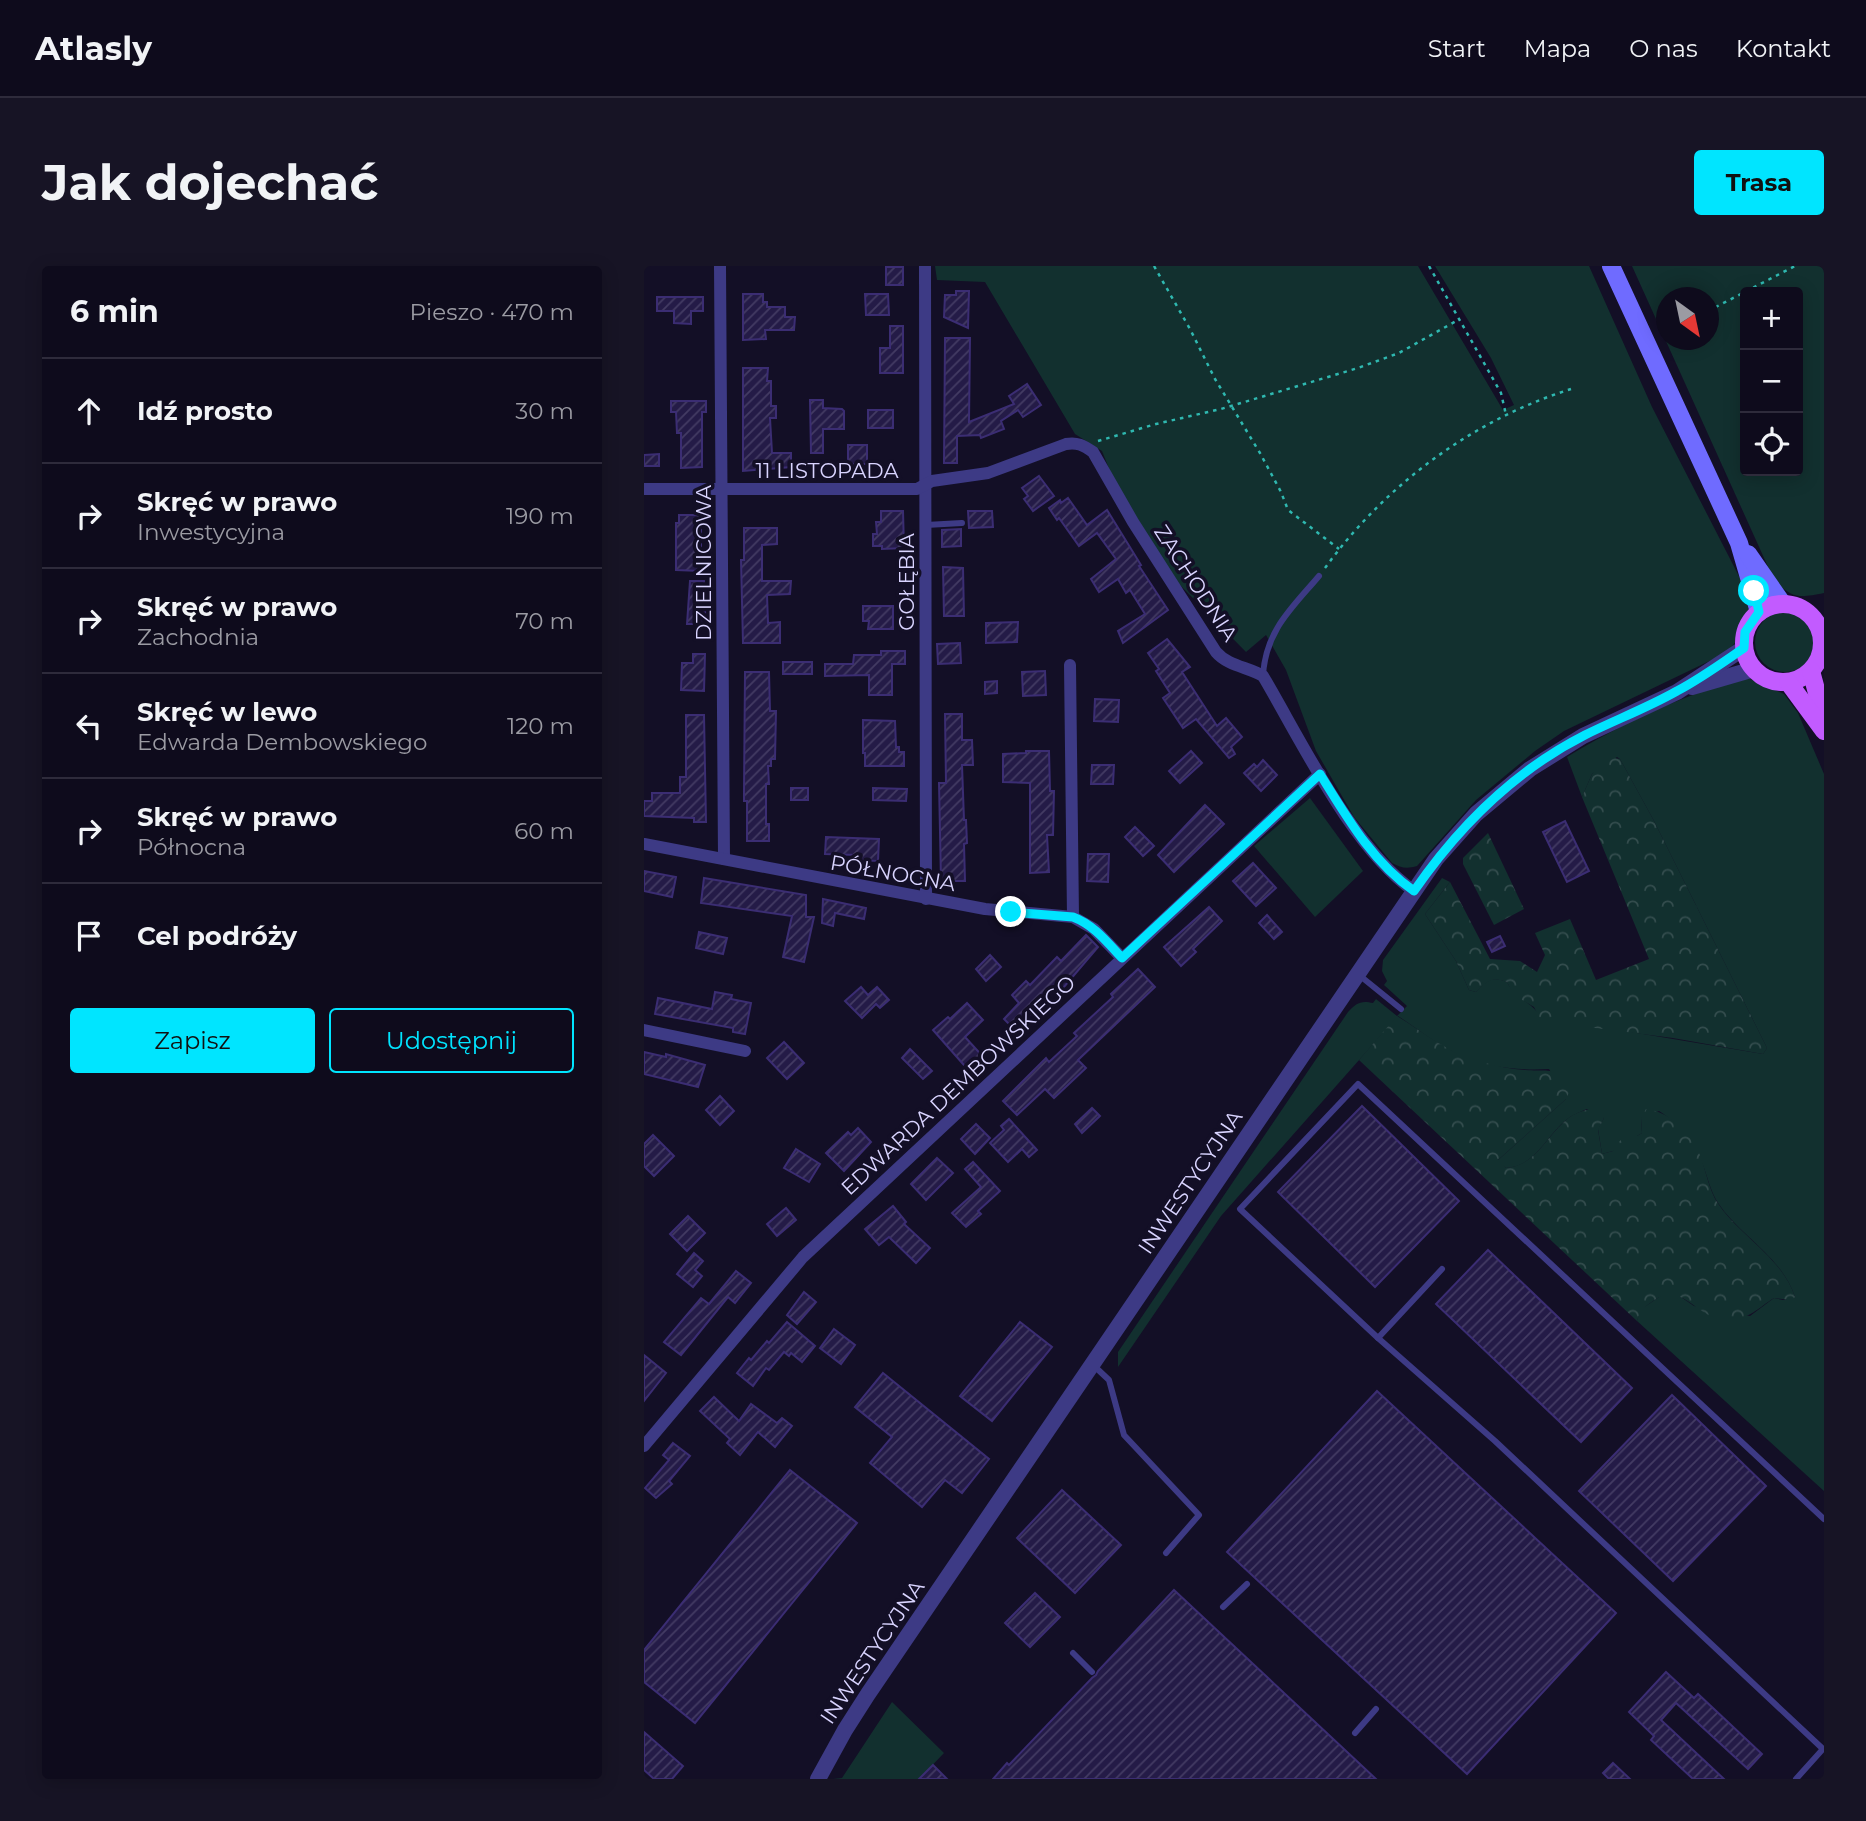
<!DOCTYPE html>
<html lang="pl">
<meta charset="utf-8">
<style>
:root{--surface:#0e0b1c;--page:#171425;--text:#f1f3f6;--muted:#9b9ba3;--line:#2e2b3b;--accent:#00e5ff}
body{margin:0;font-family:Montserrat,sans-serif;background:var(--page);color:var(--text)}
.controls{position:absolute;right:21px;top:21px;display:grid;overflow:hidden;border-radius:7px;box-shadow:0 4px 18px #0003}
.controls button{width:63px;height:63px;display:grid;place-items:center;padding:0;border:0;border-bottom:2px solid var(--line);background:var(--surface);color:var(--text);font:35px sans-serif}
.compass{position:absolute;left:1012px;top:21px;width:63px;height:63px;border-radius:50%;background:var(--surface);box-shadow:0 4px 18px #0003;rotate:147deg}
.stop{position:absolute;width:21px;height:21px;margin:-16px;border:5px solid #00e5ff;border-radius:50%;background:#fff}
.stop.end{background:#00e5ff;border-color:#fff;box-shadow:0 2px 7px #0008}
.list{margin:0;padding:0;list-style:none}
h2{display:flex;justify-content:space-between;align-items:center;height:91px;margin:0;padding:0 28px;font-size:30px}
h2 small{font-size:23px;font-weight:400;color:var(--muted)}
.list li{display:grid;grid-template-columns:46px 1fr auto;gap:21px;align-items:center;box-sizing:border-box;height:105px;padding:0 28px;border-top:2px solid var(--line)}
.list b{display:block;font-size:26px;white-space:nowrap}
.list p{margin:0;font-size:23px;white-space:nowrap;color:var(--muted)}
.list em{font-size:23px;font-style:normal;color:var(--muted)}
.actions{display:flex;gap:14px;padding:21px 28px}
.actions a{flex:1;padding:16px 0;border:2px solid var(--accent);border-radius:7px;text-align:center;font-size:24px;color:var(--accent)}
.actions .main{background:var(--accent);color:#111}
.icon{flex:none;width:38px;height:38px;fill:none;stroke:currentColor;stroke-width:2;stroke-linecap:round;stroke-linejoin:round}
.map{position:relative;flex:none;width:1180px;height:1513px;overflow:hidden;border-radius:7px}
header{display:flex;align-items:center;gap:42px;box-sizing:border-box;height:98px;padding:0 35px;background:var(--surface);border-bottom:2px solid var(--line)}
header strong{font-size:33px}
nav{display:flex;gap:38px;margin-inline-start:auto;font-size:24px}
.intro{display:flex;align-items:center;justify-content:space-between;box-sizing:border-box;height:168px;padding:0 42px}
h1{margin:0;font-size:49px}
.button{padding:18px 32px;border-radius:7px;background:var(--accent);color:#111;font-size:24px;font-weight:700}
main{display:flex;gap:42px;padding:0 42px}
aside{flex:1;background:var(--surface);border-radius:7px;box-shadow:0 4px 18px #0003}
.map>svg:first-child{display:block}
.green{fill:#12302f;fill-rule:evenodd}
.forest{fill:url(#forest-crowns)}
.building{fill:url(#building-hatch);stroke:#3b2d73;stroke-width:2}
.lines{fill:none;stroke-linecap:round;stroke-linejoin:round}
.path{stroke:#2fb8b0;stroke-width:2.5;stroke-dasharray:3.5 5;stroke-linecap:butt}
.service{stroke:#3d3a85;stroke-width:6}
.minor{stroke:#3d3a85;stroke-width:12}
.tertiary{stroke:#3d3a85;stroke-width:16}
.secondary{stroke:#6f6bff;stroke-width:18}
.primary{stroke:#c25bff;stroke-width:18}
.route{stroke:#00e5ff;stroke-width:9}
.labels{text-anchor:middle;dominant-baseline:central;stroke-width:7;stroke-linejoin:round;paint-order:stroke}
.street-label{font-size:21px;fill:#d9d4ff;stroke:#130f26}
</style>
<header>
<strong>Atlasly</strong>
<nav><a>Start</a><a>Mapa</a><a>O nas</a><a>Kontakt</a></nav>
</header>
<div class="intro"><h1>Jak dojechać</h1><a class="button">Trasa</a></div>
<main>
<aside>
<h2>6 min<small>Pieszo · 470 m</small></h2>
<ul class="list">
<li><svg class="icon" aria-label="ahead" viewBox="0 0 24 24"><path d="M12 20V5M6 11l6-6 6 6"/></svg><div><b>Idź prosto</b></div><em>30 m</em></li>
<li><svg class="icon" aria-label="right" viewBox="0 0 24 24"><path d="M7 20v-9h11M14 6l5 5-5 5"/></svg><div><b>Skręć w prawo</b><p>Inwestycyjna</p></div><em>190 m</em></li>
<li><svg class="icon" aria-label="right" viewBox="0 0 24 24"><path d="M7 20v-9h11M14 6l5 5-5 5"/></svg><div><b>Skręć w prawo</b><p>Zachodnia</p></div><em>70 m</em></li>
<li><svg class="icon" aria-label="left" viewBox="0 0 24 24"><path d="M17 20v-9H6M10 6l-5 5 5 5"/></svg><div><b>Skręć w lewo</b><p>Edwarda Dembowskiego</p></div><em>120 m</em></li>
<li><svg class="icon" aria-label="right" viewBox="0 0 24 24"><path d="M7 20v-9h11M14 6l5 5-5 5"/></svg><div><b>Skręć w prawo</b><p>Północna</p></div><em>60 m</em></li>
<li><svg class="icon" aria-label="arrive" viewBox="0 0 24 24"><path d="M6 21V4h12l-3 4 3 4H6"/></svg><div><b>Cel podróży</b></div></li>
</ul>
<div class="actions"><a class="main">Zapisz</a><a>Udostępnij</a></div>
</aside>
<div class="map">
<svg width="1180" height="1513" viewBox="0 0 1180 1513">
<defs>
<pattern id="forest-crowns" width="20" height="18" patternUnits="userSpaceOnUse" patternTransform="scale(1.75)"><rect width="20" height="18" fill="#12302f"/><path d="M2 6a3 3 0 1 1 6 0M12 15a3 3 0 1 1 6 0" fill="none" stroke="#344d4e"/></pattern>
<pattern id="building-hatch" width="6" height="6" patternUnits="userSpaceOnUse" patternTransform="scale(1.75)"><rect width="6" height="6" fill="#241b47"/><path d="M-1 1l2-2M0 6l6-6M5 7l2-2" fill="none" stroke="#433b63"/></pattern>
</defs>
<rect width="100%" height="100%" fill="#130f26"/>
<g class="green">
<path d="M291,0H774L859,144L870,139L847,92L791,0H945L1008,141L1100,320L1108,342C1098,358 1096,377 1080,388L920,465L891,485L832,534L773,600C763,603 757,602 748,597L710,551L672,485L642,404L622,369L602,386L533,316L470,215L458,185L431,168L341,16L293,14Z"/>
<path d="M988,0H1180V327C1155,332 1149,333 1130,314ZM1101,26H1154V205H1101ZM1022,32H1064V74H1022Z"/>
<circle cx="1141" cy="376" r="30"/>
<path d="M1104,412L1140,428L1154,447L1180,508V1225L993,1055L996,1044L1018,1029L1026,1026L1034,1029L1050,1040L1106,1050L1130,1032L1139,1034L1151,1031C1138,991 1096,970 1074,937C1067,926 1064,913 1060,902C1051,875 1038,860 1015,845L997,852L998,867L969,885L958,888L954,863L960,852L943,843C936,846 928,849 922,854C902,870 892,900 862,902L853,895L922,833L905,803C875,805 836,801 809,786C790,776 772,762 754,750L577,950L474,1101V1086L704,746C712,737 717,734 729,737L732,733L753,750L763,740L740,719L743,715L738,705L739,694L798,612L806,616L781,648L812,695L825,724L832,726C843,714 848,710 863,716C873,735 886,734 897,751L1119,788L1123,782L1010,555L976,493L973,491L948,508L938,531L923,491C975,459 1044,426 1104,412Z"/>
<polygon points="666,532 719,605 671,651 610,580"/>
<polygon points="248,1436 300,1487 275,1513 189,1513 198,1512"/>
</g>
<g class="forest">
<path d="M966,491L976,493L1010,555L1123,782L1119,788L1029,772L897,755L890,741L870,729L863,716C848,710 843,715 832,726L825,724L812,695L781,648L806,616L846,693L876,695L893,706L901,689L891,667L926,653L952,714L1005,693L938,531L948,508Z"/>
<polygon points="844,567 880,643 850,659 819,598 819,592"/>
<path d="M753,750C781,767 806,789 838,796C852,800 867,803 881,804C904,806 913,799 927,822L922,833L854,894L862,902C891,900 902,871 922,854C930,847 942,843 953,842L957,844L960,852L954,864L958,888L969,885L972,878L982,870H993L998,867L997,852L1002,843C1020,845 1035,857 1046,871C1061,890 1061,916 1073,936C1094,969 1138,991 1151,1031L1148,1034L1130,1032C1114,1042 1103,1055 1082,1054C1052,1053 1039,1014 1009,1035C1000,1041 996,1045 993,1055L715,794Z"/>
</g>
<g class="building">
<rect x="242" y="1" width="17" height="18"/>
<polygon points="312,25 325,25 324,62 300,51 301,29 312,29"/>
<polygon points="99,28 119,28 119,36 123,36 123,41 141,41 141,51 151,51 150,64 121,64 122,73 99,74"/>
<polygon points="221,28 244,28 245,49 222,49"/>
<polygon points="13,31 59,31 59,45 47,45 47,58 30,57 30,45 13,45"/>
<polygon points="246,60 259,60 259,107 236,107 236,82 246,82"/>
<polygon points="301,72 326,72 325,156 370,138 365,130 383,118 397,139 379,151 374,144 357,155 360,163 337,172 336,169 313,170 313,197 300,197"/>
<polygon points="99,102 124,102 123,115 127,115 127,140 132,140 132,152 126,152 128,187 147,187 147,201 99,205"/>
<polygon points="166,134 179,134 179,142 198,143 200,145 200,163 179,163 179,187 167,187"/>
<polygon points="27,135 62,135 62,146 58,146 58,201 37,202 37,167 33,167 32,146 27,146"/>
<rect x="224" y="144" width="25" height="18"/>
<rect x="204" y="179" width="19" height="19"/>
<polygon points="15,188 15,200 0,200 0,189"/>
<polygon points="395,210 410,230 389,245 380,233 384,230 378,222"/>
<polygon points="424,232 443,259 463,244 497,299 495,300 524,344 479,377 474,365 501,348 486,324 482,327 474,313 455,326 447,313 472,293 453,267 435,280 415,252 413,254 405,242 416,234 417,237"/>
<polygon points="237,245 259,245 260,282 238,283 238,280 229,280 229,268 233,268 232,256 237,256"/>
<polygon points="324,245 348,245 349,261 325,262"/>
<polygon points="35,249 57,249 57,305 32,304 32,257 35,257"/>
<polygon points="100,262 133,262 133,278 118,279 118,315 147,315 146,328 123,329 124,357 136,356 136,377 99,377 97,294 100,294"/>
<polygon points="317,263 317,280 298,281 298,264"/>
<polygon points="299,301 319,302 320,350 300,350"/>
<polygon points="46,315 60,315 62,358 43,358"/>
<polygon points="219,340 249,340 249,363 224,363 225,355 219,355"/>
<polygon points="374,356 373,376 342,377 342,357"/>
<polygon points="523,373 546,401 538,406 573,460 582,452 598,471 587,481 591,488 585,492 552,453 539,462 519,432 526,427 512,405 515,403 504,387"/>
<polygon points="316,377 317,397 294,398 293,378"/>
<polygon points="237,385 261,385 261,398 248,398 248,429 225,429 225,409 181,410 181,398 209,398 210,389 237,389"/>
<polygon points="49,388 61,388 60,425 37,424 38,397 49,397"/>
<rect x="139" y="396" width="29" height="12"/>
<polygon points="401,405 402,429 379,430 378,406"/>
<polygon points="101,406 125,406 126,445 132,445 131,493 127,493 127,500 124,500 125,518 122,518 122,558 125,558 125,575 103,575 103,535 100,535 100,527"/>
<polygon points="353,415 353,427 341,428 341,416"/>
<polygon points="451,433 475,434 474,456 450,455"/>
<polygon points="301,448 318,448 318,474 328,474 329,499 318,499 320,554 322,554 323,577 320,578 321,615 297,615 295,517 302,517"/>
<polygon points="42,449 60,449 62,556 50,556 50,552 0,550 0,535 8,535 8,527 36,527 36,511 42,511"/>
<polygon points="219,454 251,455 252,481 255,481 255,486 260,486 260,500 221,500 221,487 219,487"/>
<polygon points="382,485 405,485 406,525 410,525 409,569 403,569 405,606 386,607 386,517 359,516 359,488 382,487"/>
<polygon points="547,485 558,497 536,517 525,505"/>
<polygon points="619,494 633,509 617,525 600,507 610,498 613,501"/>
<polygon points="448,499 470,499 469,518 447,518"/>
<rect x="147" y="522" width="17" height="12"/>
<polygon points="229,522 263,523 262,535 229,534"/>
<polygon points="561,539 580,558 530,606 514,589"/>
<polygon points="921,555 945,605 923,616 899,566"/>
<polygon points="491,561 510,580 499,590 481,571"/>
<polygon points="182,571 235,573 234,595 212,594 212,589 181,588"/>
<polygon points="444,588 465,588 464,616 443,615"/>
<polygon points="609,597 632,622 612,640 589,615"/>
<polygon points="0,605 32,611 28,631 0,625"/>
<polygon points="60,612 162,629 162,651 170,651 160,696 139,691 148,650 57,637"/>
<polygon points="179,633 222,642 220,653 191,647 189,660 178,657"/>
<polygon points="565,641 578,655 549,683 552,686 537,700 520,681"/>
<polygon points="623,649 638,666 630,673 615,657"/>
<polygon points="55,666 83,672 79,688 52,682"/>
<polygon points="442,669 454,681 414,728 408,722 383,747 386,749 371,764 360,753 375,737 368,729 382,715 386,719 413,691 417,695"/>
<polygon points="856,670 861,680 848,686 843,676"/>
<polygon points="346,689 357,701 342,715 332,703"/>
<polygon points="494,703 511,721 434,794 442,802 410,832 401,823 373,849 359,835 402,792 405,796 433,770 430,767 469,731 467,728"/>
<polygon points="217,721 224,729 233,721 245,734 236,742 232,738 218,752 201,735"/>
<polygon points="71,726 88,729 87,733 107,737 101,768 89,766 89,762 11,748 14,732 68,743"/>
<polygon points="323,737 339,754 321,771 342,794 327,807 289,764 304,751 306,753"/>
<polygon points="140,776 160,797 143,813 123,792"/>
<polygon points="266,783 288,805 279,813 258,792"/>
<polygon points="0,786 22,791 22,788 61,799 54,821 0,808"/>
<polygon points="76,830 90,845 76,859 62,844"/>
<polygon points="718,840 815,935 731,1021 634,926"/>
<polygon points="448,842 456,850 438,867 431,858"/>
<polygon points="365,853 393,884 385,891 378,883 364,896 346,877 360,864 357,860"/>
<polygon points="332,858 346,872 331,888 317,873"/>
<polygon points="214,862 227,876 200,905 182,887 204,866 207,869"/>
<polygon points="9,869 30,890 10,910 0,900 0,878"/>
<polygon points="152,883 176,898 165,916 140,902"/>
<polygon points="293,892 309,907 282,934 267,918"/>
<polygon points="329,896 356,925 334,945 337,948 322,961 308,947 337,921 321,903"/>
<polygon points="249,940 262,956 260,958 286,982 272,997 245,971 235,979 221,963"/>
<polygon points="142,942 152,954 133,970 123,958"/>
<polygon points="44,950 61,967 43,985 26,968"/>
<polygon points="844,984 988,1122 937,1176 792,1038"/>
<polygon points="50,987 59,995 51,1004 58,1010 49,1021 33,1008"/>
<polygon points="92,1005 107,1017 91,1037 84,1031 37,1089 20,1076 57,1032 65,1038"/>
<polygon points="160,1026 172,1036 153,1058 143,1049"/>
<polygon points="143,1056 171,1080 158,1096 147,1087 145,1090 140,1086 125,1104 122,1102 109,1120 93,1107 105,1092 107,1094 123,1075 125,1077"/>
<polygon points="376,1056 408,1081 348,1155 316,1130"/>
<polygon points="190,1063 211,1079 197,1098 176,1082"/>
<polygon points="0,1089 22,1107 0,1135"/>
<polygon points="239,1107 345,1193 318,1227 301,1214 278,1241 226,1197 248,1171 211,1141"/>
<polygon points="733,1125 972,1347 823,1508 583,1286"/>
<polygon points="1028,1129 1122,1220 1029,1315 935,1225"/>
<polygon points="70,1131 95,1155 107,1138 133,1157 138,1152 148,1160 131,1181 114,1166 96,1189 83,1177 86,1173 56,1145"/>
<polygon points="29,1177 46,1190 25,1215 28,1218 12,1232 1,1222 25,1194 19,1189"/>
<polygon points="146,1204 213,1257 51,1457 0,1416 0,1384"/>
<polygon points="418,1224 477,1279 431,1327 373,1272"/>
<polygon points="530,1324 732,1513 349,1513 363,1497 365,1499 448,1412 452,1409 454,1405"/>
<polygon points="391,1327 416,1351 386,1381 361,1357"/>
<polygon points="1022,1406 1050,1432 1054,1428 1118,1488 1104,1503 1032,1437 1017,1454 1080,1513 1049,1513 1007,1474 1010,1470 985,1446"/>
<polygon points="0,1466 39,1500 28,1513 10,1513 0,1504"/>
<polygon points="969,1497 986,1513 965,1513 959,1507"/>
<polygon points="289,1499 303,1513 275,1513"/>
</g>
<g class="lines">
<g class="path">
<polyline points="510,0 546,63 571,113 616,187 637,226 644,244 695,283"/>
<polyline points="785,0 857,127 862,149"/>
<polyline points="1064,45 1151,0"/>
<polyline points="454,175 512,158 577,143 714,102 755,87 814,54"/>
<path d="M681,302C742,218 829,154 927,123"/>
</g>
<g class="service">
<polyline points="282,259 318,257"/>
<path d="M619,409C622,364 648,342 675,310"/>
<polyline points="715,709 757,743"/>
<polyline points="734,1072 798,1003"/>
<polyline points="448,1098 465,1114 480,1169 555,1249 522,1287"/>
<polyline points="579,1341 603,1318"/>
<polyline points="429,1387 448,1406"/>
<polyline points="711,1467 732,1443"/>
<polyline points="1152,1513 1179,1483 851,1175 734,1072 596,943 714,818 1180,1253"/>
</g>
<g class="minor">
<polyline points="76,0 80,593"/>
<polyline points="281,0 282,633"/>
<path d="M0,223H273L288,215L344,207L422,178C433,176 439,179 449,186L489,256L572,386C584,400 604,401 619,410C658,476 708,582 770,625"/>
<polyline points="426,399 429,651"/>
<polyline points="0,578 341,643 429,651 450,663 478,692"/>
<polyline points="0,764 101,785"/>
<polyline points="0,1180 159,991 676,508"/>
</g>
<g class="tertiary">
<polyline points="1048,421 1110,403"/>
<polyline points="174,1513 201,1464 224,1428 792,593 832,548 886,503 939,470 1033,426 1100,382"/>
</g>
<g class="secondary">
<polyline points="967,0 1095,277 1115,346"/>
<polyline points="1104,288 1138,337"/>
</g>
<g class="primary">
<circle cx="1139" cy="377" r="39"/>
<polyline points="1167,405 1180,453"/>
<polyline points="1144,416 1180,465"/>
</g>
</g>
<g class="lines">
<path class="route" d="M367,646L429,651C450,659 463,676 478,692L676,508C702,550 729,597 770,625C815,560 870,505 941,469C971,454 1003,442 1033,425C1056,413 1078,397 1100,382L1101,366L1115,346L1110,325"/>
</g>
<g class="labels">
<g class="street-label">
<text x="183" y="204">11 LISTOPADA</text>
<text transform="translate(59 297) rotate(-90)">DZIELNICOWA</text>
<text transform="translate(262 316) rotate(-90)">GOŁĘBIA</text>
<text transform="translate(552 317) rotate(57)">ZACHODNIA</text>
<text transform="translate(249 607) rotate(10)">PÓŁNOCNA</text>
<text transform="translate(314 819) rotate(-43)">EDWARDA DEMBOWSKIEGO</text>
<text transform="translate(546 916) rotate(-56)">INWESTYCYJNA</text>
<text transform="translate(228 1386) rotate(-56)">INWESTYCYJNA</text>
</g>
</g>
</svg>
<div class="controls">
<button>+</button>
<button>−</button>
<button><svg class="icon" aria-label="locate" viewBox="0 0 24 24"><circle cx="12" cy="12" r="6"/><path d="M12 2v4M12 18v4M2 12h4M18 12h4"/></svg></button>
</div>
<svg class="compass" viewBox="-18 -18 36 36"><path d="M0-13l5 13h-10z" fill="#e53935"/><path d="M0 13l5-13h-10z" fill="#9b9ba3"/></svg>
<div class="stop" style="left:1110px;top:325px"></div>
<div class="stop end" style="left:367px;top:646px"></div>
</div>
</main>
